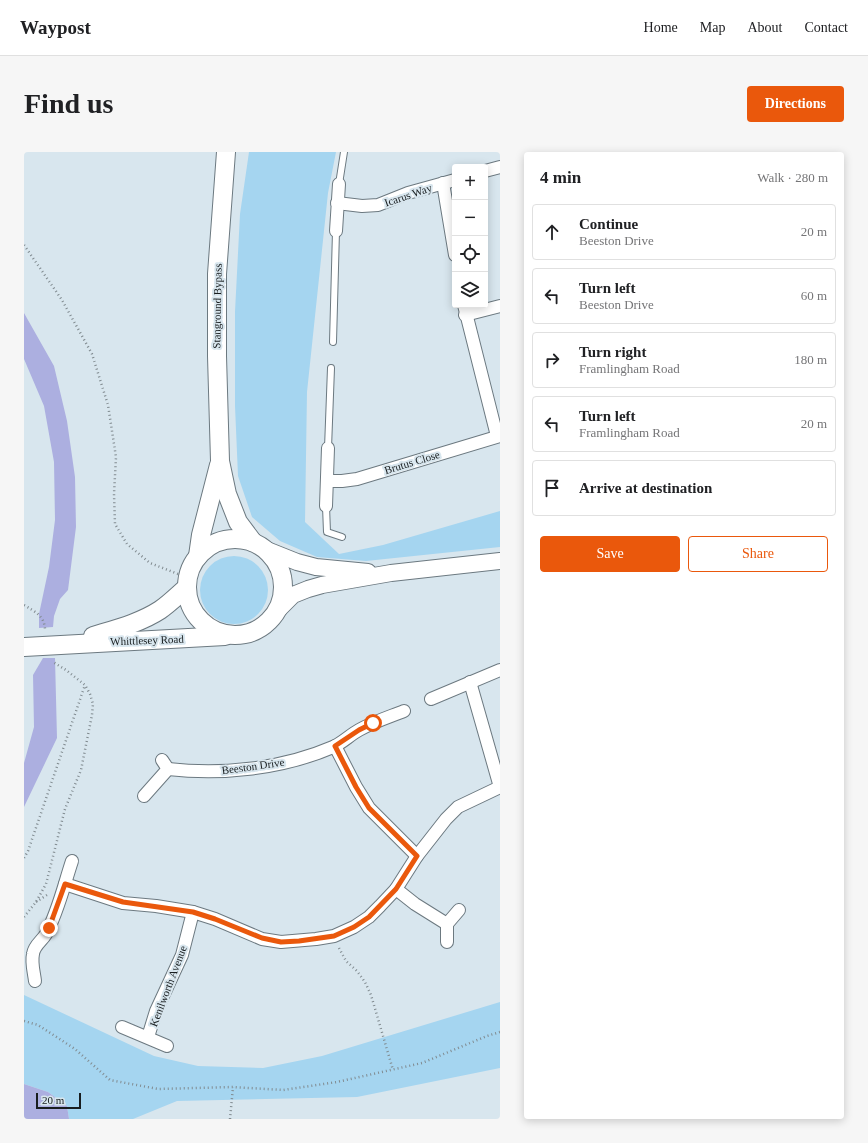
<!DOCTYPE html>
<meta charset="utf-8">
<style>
:root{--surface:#fff;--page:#f6f6f6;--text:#202124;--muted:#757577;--line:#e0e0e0;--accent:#ea580c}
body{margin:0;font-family:Georgia,serif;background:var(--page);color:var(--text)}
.controls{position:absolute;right:12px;top:12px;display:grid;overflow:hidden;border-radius:4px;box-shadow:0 2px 10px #0003}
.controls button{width:36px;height:36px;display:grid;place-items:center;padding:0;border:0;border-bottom:1px solid var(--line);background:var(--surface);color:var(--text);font:20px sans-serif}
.scale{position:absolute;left:12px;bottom:10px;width:45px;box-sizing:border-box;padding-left:4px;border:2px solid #181d1f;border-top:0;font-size:11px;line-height:14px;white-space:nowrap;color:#181d1f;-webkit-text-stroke:3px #d8e6ee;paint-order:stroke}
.stop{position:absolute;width:12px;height:12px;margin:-9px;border:3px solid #ea580c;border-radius:50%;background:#fff}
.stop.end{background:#ea580c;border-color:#fff;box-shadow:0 1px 4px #0008}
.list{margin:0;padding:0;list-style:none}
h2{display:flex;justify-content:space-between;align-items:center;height:52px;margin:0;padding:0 16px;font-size:17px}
h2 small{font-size:13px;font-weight:400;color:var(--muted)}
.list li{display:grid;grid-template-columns:26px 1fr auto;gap:12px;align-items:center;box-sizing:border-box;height:56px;margin:0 8px 8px;padding:0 8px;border:1px solid var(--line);border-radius:4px}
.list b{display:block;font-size:15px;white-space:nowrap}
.list p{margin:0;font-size:13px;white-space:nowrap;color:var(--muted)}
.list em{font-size:13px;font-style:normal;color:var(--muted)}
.actions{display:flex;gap:8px;padding:12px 16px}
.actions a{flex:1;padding:9px 0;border:1px solid var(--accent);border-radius:4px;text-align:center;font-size:14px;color:var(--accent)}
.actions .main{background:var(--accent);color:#fff}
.icon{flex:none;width:22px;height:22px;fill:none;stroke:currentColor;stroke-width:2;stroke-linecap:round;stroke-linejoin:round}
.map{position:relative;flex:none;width:476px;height:967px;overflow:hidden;border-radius:4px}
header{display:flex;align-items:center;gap:24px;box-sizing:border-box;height:56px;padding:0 20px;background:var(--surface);border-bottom:1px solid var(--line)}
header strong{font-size:19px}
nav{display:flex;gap:22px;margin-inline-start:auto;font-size:14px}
.intro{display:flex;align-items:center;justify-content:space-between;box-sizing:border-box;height:96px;padding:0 24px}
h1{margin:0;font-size:28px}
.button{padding:10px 18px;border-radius:4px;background:var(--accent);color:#fff;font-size:14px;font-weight:700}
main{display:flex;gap:24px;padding:0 24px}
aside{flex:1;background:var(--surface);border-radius:4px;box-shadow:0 2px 10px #0003}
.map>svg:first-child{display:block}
.green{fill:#a5d5f0}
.water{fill:#acafe0}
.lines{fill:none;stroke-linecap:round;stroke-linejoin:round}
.service-casing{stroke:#6c7980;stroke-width:8}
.minor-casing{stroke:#6c7980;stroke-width:14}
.secondary-casing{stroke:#6c7980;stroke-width:18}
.primary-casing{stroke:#6c7980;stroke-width:20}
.path{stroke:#818b90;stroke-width:2.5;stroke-dasharray:1 3;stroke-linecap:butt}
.service{stroke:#fff;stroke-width:6}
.minor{stroke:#fff;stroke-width:12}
.secondary{stroke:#fff;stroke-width:16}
.primary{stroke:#fff;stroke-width:18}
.route{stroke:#ea580c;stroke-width:5}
.labels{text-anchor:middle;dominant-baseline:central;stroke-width:4;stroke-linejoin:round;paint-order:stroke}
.street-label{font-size:11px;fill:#181d1f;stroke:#d8e6ee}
</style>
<header>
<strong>Waypost</strong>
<nav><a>Home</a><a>Map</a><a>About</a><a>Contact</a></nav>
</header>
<div class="intro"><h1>Find us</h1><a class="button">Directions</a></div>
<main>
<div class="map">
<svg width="476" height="967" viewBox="0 0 476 967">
<rect width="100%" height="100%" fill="#d8e6ee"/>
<g class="green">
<polygon points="225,0 312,0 304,41 283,240 281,370 315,402 359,393 476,359 476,395 342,409 293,405 256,389 228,365 214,324 211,254 211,160 216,62"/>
<circle cx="210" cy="438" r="34"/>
<polygon points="0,843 130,904 174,914 239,916 298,904 476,850 476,916 333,945 153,949 109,967 45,967 43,954 24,940 0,932"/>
</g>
<g class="water">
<polygon points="0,161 30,214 43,269 51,325 52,375 44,438 36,447 30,464 29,475 15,476 15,462 25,415 31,368 30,310 20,254 0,207"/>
<polygon points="19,506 31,506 33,586 0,655 0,611 10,575 9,523"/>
<polygon points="0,932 24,940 43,954 45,967 0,967"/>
</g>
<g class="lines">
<defs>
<g id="service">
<polyline points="315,32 320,0"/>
<polyline points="309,190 312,79"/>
<polyline points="304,296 307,216"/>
<polyline points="302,354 303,380 318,385"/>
</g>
<g id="minor">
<polyline points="461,19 476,15"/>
<polyline points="419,31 431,103"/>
<polyline points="313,51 338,54 354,53 384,41 431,28"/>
<polyline points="312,79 315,32"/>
<polyline points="440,153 473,284"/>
<polyline points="441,163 476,154"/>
<polyline points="303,329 318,329 333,327 476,284"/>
<polyline points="302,354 304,296"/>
<polyline points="446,530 476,635"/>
<polyline points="407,547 476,518"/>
<polyline points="311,594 332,635 345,656 393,704"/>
<path d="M144,617C199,623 258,617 309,595C318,591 326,583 335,578C349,570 365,565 380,559"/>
<polyline points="120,644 144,617 138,608"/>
<polyline points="41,732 99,751 132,754 169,760 191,767 238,787 257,790 292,787 310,784 330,775 345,765 356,754 372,737 393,704 422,667 434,655 476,635"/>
<polyline points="372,737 391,752 423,772"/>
<polyline points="423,790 423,772 435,758"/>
<path d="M11,829C10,820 7,811 9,802C10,793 18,789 22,782C34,760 40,733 48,709"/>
<polyline points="98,875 143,894"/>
<polyline points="124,885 132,859 158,803 169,760"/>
</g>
<g id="secondary">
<polyline points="243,398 273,410 292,415 344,420"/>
<polyline points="256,456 269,443 284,437 298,433 367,421 476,409"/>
</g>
<g id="primary">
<polyline points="202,0 193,122 193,204 196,309 203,342 214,370 229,390"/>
<circle cx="211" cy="435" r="48"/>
<polyline points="174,404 177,383 195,313"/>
<path d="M69,484C92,477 116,471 136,458C145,452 154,443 162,436"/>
<polyline points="0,495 201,484"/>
</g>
</defs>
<use href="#service" class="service-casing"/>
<use href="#minor" class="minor-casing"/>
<use href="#secondary" class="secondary-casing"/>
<use href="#primary" class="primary-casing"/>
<g class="path">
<polyline points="0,93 38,148 68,202 84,253 92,305 90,342 91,372 103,392 126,411 154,422"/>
<path d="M0,453C11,460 20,463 21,477"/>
<polyline points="0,706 4,699 61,533"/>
<polyline points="12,750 23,743"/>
<polyline points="0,765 12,750 22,732 41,657 57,618 68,563 69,552 66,542 61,533 42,518 29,510"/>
<polyline points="315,796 322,809 333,819 341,830 347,843 369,918"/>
<polyline points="0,869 14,873 51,897 86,928 134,937 209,935 259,938 313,930 398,911 463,884 476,880"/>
<polyline points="206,967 209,935"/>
</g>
<use href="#service" class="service"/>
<use href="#minor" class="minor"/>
<use href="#secondary" class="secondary"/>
<use href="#primary" class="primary"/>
</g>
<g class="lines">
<polyline class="route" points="25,776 41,732 99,750 169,760 191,767 238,786 257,790 275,789 310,784 330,775 345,765 372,737 393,704 345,656 332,635 311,594 335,578 349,571"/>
</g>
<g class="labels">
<g class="street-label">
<text transform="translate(384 43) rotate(-19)">Icarus Way</text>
<text transform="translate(193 154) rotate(-89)">Stanground Bypass</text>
<text transform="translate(388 310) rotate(-17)">Brutus Close</text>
<text transform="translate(123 488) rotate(-2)">Whittlesey Road</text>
<text transform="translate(229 614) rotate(-8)">Beeston Drive</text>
<text transform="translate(144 834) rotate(-69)">Kenilworth Avenue</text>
</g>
</g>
</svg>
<div class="controls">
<button>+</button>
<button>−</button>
<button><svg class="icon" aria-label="locate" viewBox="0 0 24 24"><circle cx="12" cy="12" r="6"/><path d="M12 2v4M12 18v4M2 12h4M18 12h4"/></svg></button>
<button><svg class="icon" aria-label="layers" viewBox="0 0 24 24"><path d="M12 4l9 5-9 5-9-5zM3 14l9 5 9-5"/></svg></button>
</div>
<div class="scale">20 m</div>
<div class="stop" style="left:349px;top:571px"></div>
<div class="stop end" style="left:25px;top:776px"></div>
</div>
<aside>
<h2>4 min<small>Walk · 280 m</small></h2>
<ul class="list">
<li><svg class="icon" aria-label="ahead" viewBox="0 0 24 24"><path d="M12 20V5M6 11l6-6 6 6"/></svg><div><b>Continue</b><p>Beeston Drive</p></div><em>20 m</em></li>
<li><svg class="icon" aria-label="left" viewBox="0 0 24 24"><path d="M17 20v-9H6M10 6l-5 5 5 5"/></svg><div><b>Turn left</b><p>Beeston Drive</p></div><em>60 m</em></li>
<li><svg class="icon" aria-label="right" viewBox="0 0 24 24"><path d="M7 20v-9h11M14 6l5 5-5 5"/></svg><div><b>Turn right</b><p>Framlingham Road</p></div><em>180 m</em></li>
<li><svg class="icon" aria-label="left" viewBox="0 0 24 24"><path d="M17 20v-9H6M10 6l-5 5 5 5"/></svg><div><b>Turn left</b><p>Framlingham Road</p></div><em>20 m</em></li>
<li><svg class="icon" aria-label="arrive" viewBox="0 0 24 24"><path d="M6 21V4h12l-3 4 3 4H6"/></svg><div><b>Arrive at destination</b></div></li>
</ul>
<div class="actions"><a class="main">Save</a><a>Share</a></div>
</aside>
</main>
